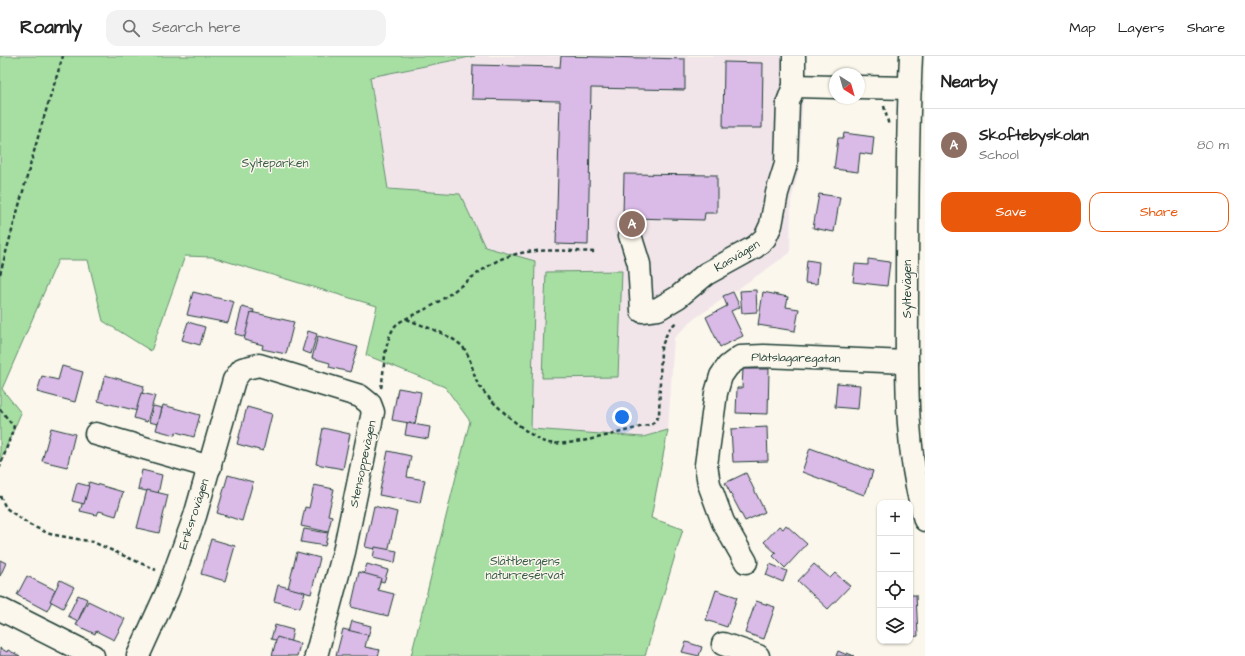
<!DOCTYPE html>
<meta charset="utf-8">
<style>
:root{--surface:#fff;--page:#f2f2f2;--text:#222;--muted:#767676;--line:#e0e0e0;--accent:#ea580c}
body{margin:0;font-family:"Architects Daughter",sans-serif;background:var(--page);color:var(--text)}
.controls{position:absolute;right:12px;bottom:12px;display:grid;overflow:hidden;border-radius:8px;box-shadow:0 1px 3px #0004}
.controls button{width:36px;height:36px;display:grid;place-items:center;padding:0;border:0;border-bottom:1px solid var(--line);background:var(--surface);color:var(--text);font:20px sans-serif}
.compass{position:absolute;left:829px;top:12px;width:36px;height:36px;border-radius:50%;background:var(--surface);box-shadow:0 1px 3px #0004;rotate:143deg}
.you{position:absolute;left:622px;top:361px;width:14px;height:14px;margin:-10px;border:3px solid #fff;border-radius:50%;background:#1a73e8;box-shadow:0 0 0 6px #1a73e833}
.badge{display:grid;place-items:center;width:26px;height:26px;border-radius:50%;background:var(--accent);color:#fff;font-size:13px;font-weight:700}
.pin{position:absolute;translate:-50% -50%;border:2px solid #fff;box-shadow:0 1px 4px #0006}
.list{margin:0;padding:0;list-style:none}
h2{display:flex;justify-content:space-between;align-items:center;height:52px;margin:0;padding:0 16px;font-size:17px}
h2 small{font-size:13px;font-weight:400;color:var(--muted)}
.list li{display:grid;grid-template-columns:26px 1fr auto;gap:12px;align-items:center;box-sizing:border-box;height:72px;padding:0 16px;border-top:1px solid var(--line)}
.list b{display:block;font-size:15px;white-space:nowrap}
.list p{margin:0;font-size:13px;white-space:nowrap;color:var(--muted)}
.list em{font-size:13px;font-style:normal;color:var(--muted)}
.actions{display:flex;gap:8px;padding:12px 16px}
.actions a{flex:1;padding:9px 0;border:1px solid var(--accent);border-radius:12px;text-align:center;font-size:14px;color:var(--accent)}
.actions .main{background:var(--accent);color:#fff}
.icon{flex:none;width:22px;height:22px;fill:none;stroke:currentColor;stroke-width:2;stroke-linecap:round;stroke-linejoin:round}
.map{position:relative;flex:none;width:925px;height:600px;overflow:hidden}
header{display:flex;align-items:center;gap:24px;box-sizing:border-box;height:56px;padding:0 20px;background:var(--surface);border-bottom:1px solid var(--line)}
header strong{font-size:19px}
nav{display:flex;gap:22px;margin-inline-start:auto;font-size:14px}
.search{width:280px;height:36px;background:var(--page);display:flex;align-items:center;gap:10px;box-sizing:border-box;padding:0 14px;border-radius:12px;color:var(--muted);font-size:15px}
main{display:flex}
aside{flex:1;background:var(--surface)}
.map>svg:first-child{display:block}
.built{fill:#f1e5ea}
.green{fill:#a7dfa3;stroke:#638e6c}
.building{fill:#dabae7;stroke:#1f3d34}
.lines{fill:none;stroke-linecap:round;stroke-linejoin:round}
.minor-casing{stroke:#1f3d34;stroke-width:25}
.path{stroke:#1f3d34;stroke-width:2.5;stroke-dasharray:4 3;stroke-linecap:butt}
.minor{stroke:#fbf7ec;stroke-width:22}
.labels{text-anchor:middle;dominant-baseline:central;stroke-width:3;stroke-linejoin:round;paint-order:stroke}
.park-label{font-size:12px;fill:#3a5d4a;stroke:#fbf7ec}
.street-label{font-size:12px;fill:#1f3d34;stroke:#fbf7ec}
</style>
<header>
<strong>Roamly</strong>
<div class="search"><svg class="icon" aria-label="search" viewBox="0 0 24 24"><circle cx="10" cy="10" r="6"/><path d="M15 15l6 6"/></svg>Search here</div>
<nav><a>Map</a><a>Layers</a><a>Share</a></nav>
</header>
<main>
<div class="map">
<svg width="925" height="600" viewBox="0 0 925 600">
<rect width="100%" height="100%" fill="#fbf7ec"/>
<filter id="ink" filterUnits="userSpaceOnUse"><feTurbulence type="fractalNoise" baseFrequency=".025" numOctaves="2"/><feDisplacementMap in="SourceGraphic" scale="8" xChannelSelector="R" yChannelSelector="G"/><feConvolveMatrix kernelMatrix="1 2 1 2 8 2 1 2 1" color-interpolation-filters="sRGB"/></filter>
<g filter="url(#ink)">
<polygon class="built" points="475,0 805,0 799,113 791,145 790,197 694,263 674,282 668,374 643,381 531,373 535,205 485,191 460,138 388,133 370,21"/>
<g class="green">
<polygon points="0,0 475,0 370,21 388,133 460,138 485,191 535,205 531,373 643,381 668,374 651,462 683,473 645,600 411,600 470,365 445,331 366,299 377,250 212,201 185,200 151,295 103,265 88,204 58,204 2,333 21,357 0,405"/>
<polygon points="622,215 618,321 542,322 546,216"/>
</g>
<g class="building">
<polygon points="561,0 685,3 685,34 591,32 588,189 556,188 560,45 472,43 473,9 560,11"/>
<polygon points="724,6 763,7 762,72 723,72"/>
<polygon points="844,77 874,81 872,99 860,97 858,116 834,113 838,82 843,82"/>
<polygon points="624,118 717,119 717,157 705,157 704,164 634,162 634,158 623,158"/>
<polygon points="819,138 840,141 834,176 813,172"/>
<polygon points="868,203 890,206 887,230 853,226 855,208 868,209"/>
<polygon points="807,204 819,206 817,228 805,227"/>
<polygon points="756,234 757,256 742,257 740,235"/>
<polygon points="193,236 234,246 228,267 187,259"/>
<polygon points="733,236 740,251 731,255 743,280 720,291 706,261 727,250 723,240"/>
<polygon points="763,236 788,241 786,251 799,253 795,275 758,269"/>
<polygon points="242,251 254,254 247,281 235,278"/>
<polygon points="251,256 294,266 286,298 262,293 263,289 244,284"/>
<polygon points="188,266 205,271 200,289 182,284"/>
<polygon points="308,275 317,278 311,298 302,295"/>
<polygon points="318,280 358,291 350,316 329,311 330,307 312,302"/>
<polygon points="62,310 83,316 75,346 37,336 42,320 58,324"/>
<polygon points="743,313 769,313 768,358 736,357 737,332 742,332"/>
<polygon points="105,319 144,330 138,355 98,345"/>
<polygon points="837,327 860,329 858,353 835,351"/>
<polygon points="398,332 421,336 415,368 392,364"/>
<polygon points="141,337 155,340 147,366 134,362"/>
<polygon points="163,349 200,359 194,381 176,376 175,379 156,374"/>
<polygon points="153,350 162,352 158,368 149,366"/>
<polygon points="247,351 272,358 263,395 237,388"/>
<polygon points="407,367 430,371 428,383 405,379"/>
<polygon points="767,371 768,405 733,406 731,373"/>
<polygon points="51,372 75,378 67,411 42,405"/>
<polygon points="323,372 350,378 343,413 316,408"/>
<polygon points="810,392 873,415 866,436 864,439 802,416"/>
<polygon points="388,395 411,400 407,421 425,424 420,447 379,439"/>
<polygon points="142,414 162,419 158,438 138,433"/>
<polygon points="746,417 765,456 745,465 725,427"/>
<polygon points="228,419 253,426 242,465 217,457"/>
<polygon points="89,426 123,436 116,460 99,455 97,459 80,455"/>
<polygon points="77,427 89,430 84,448 72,445"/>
<polygon points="314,429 334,433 328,459 332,460 328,476 301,470 305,451 309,452"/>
<polygon points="147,434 168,439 159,477 137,472"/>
<polygon points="374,450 397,456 388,496 365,491"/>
<polygon points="786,469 807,488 785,512 773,500 776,497 764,486 779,470 783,473"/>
<polygon points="304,473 328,477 325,490 301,486"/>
<polygon points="211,483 235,490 225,525 201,518"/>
<polygon points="375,491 397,495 395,507 373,502"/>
<polygon points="297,496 320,502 311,538 288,532"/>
<polygon points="0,504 6,507 0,520"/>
<polygon points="367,508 388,514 384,526 363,520"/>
<polygon points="770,508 787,515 783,526 766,519"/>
<polygon points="814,508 830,522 835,517 850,530 828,553 798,525"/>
<polygon points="359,516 381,522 378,534 394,538 388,560 351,551"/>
<polygon points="27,520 57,535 47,555 17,539"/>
<polygon points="60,524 74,531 63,552 50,545"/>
<polygon points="278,529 305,536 300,552 274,545"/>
<polygon points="716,534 737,541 727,571 706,564"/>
<polygon points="78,539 87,543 78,565 68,560"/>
<polygon points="910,539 916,539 918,580 910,581"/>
<polygon points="88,545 125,563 114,584 96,575 95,578 76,569"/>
<polygon points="756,545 775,551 764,583 745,577"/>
<polygon points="352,565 371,570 368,581 349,576"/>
<polygon points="275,569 293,574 290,588 271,583"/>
<polygon points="343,573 368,579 365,591 380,594 378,600 336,600"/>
<polygon points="277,581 300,588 297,600 272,600"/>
<polygon points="686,586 702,591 699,600 682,596"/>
<polygon points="0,592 7,596 8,594 20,600 0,600"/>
<polygon points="838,595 847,599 847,597 854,600 836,600"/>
</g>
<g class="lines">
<defs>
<g id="minor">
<path d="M911,0C907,81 907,161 907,242C907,316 904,392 925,464"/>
<polyline points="794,30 835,31"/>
<polyline points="859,31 910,32"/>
<polyline points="630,179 639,208 642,255 658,253 678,241 706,218 755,191 765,182 771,169 777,137 786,108 788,46 794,30 794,0"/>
<polyline points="96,378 210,411"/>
<polyline points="746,506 723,466 709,428 706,409 716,337 721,320 728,310 740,301 764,300 907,306"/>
<polyline points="0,553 93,600"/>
<polyline points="723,588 758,600"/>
<polyline points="138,600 168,534 195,460 234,324 242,313 259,309 360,340 370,348 373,356 344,496 316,600"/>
</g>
</defs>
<use href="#minor" class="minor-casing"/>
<g class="path">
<polyline points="884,50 889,70"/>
<polyline points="0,218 40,74 63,0"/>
<path d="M407,263C424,271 448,277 462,290C471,300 472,314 477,326C483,340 533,385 548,387C578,390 622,375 652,368L659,360L661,292L668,275L677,265"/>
<path d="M381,332C385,312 383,287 395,270C401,263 426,254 435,248C454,236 471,221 490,209C521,189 562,195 597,196"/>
<polyline points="0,353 14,371 0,411"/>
<polyline points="0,440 6,452 30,469 50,478 93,486 156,514"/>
</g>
<use href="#minor" class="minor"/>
</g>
</g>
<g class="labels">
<g class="park-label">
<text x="275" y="107">Sylteparken</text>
<text x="525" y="505">Slättbergens<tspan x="525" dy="14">naturreservat</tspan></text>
</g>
<g class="street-label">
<text transform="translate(737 200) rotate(-31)">Kasvägen</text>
<text transform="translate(907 233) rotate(-90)">Syltevägen</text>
<text transform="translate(796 302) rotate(1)">Plåtslagaregatan</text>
<text transform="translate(363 408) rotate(-78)">Stensoppevägen</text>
<text transform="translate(194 458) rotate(-72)">Eriksrovägen</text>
</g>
</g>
</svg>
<div class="controls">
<button>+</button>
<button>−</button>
<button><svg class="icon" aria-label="locate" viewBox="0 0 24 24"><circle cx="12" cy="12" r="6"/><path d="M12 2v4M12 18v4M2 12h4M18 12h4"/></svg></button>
<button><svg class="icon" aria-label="layers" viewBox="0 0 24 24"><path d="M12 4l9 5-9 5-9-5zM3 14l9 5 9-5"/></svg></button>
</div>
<svg class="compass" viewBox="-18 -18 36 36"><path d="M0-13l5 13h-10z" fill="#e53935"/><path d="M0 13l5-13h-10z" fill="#767676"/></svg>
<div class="you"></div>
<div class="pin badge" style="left:632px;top:168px;background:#8d6e63">A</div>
</div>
<aside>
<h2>Nearby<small></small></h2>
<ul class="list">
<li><span class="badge" style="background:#8d6e63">A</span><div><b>Skoftebyskolan</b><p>School</p></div><em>80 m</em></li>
</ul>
<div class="actions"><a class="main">Save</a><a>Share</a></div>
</aside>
</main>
